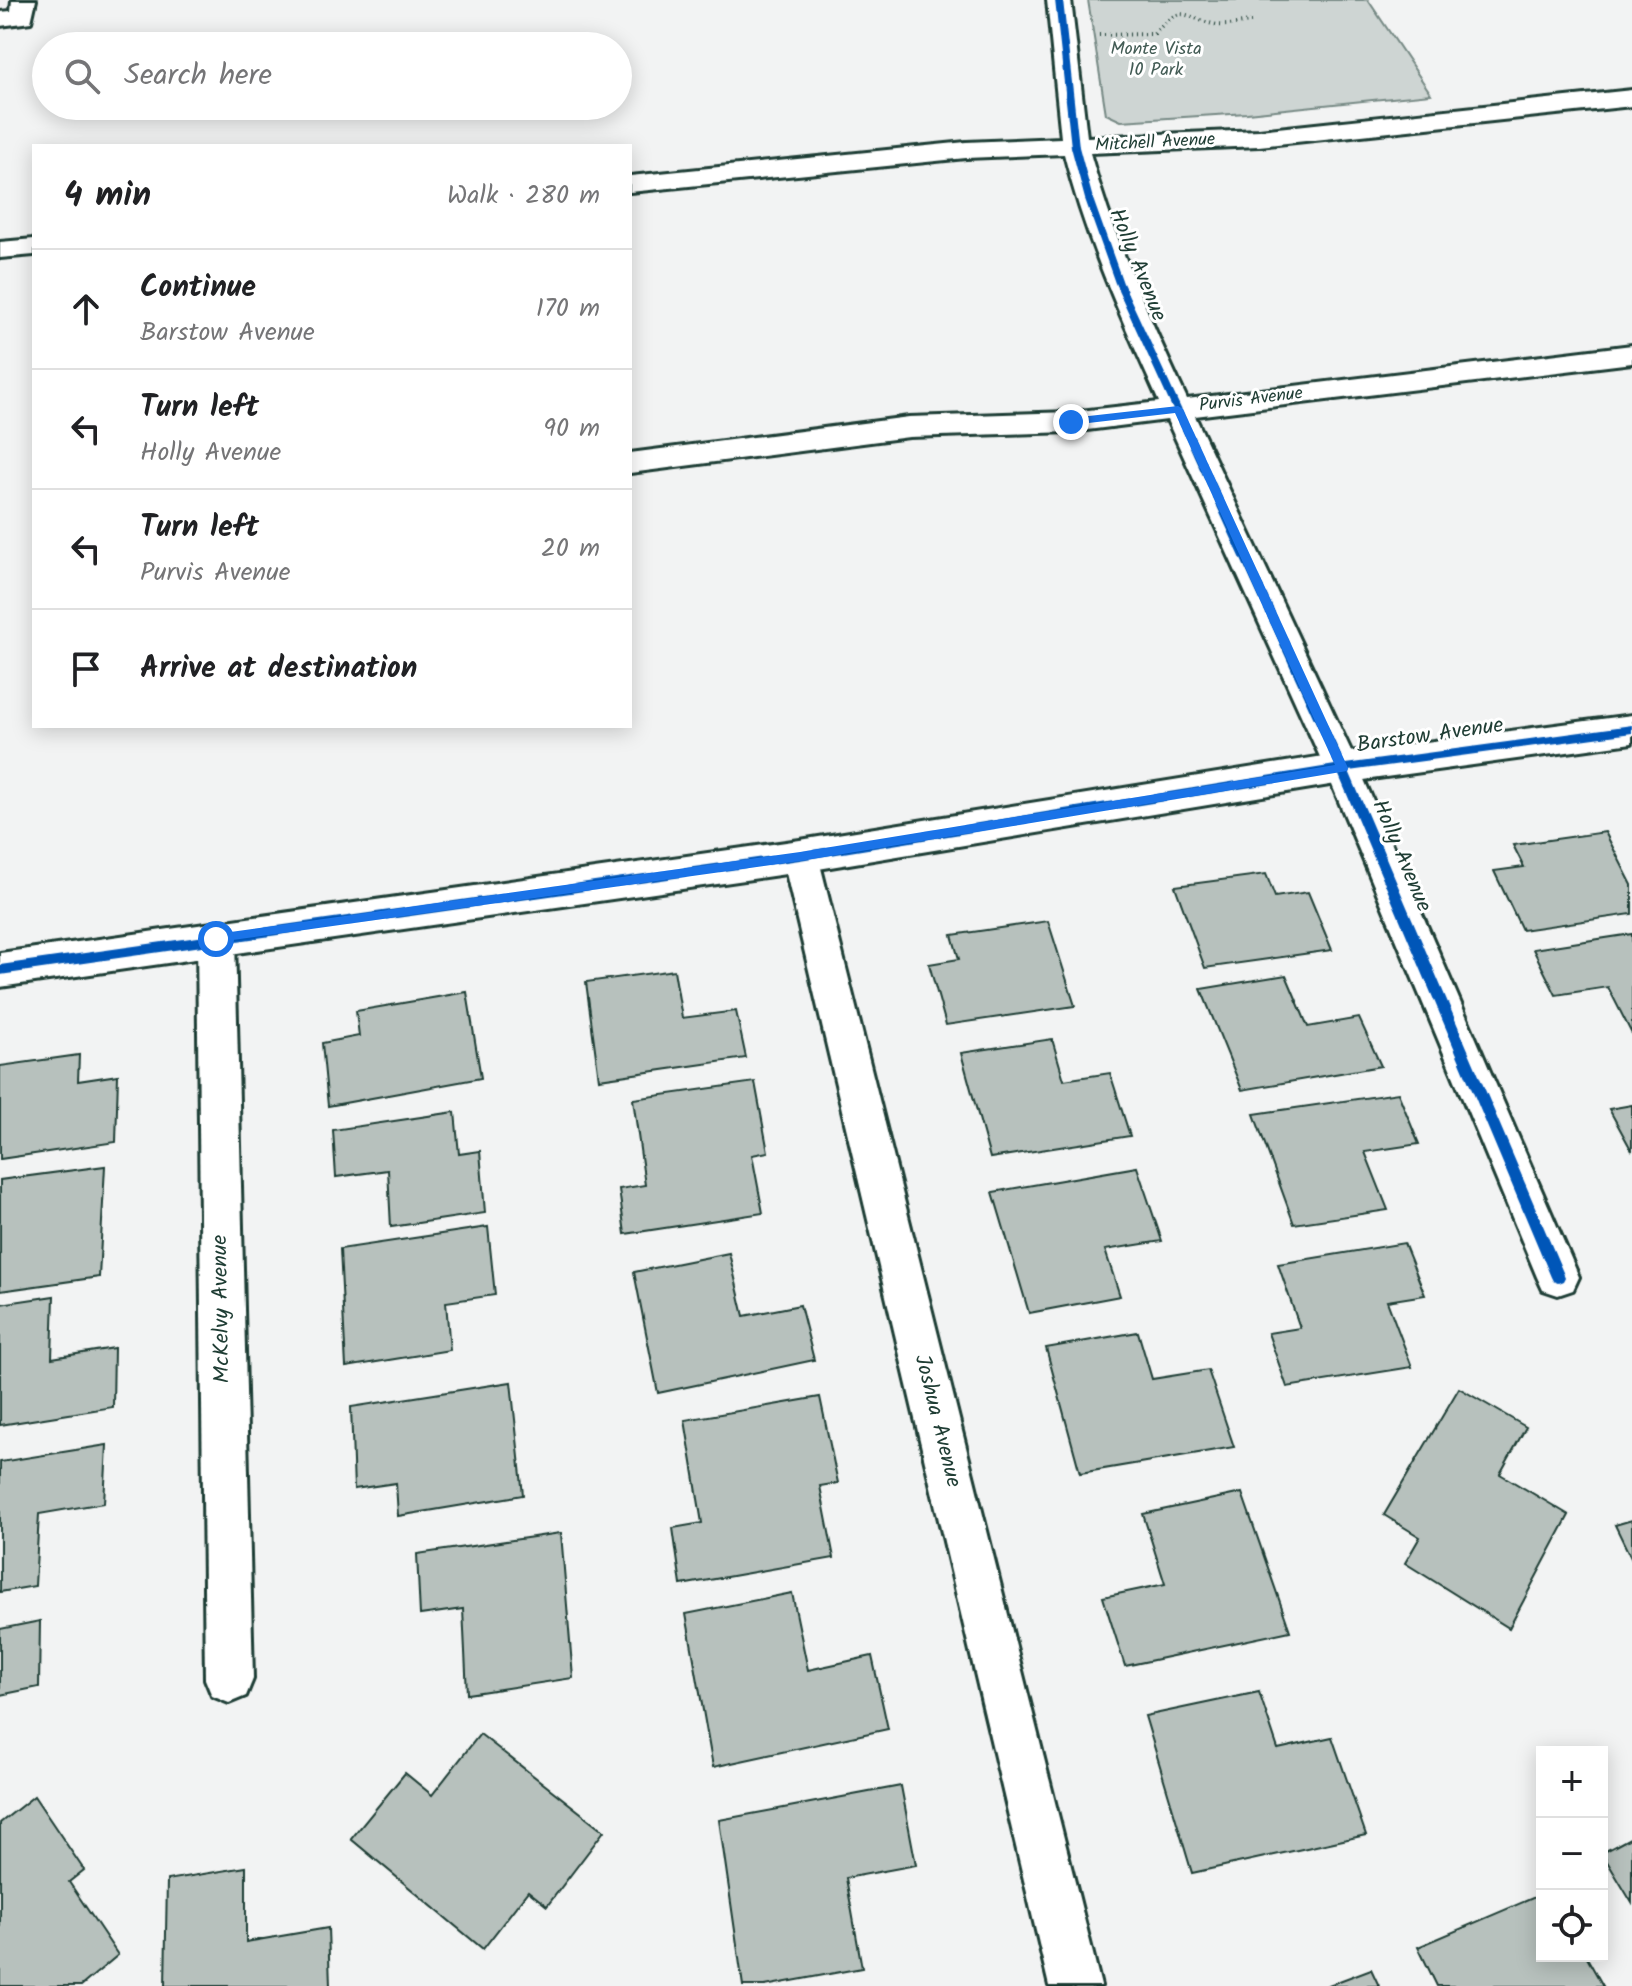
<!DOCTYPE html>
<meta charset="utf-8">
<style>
:root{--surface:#fff;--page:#f6f6f6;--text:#202124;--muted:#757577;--line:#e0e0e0}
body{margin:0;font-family:Kalam,sans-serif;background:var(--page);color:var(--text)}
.controls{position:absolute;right:24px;bottom:24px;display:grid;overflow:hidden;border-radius:0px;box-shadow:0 4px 20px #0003}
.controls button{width:72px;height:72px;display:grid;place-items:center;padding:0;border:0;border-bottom:2px solid var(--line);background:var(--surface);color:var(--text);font:40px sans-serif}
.stop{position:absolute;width:24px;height:24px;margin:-18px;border:6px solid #1a73e8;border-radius:50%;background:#fff}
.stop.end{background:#1a73e8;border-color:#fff;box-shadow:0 2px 8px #0008}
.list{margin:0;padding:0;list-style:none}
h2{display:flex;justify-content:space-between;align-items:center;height:104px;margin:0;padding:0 32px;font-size:34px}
h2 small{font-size:26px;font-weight:400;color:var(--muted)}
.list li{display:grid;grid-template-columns:52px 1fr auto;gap:24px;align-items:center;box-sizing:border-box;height:120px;padding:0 32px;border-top:2px solid var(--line)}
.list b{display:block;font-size:30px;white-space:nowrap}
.list p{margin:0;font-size:26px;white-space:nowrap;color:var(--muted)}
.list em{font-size:26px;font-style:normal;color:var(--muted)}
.icon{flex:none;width:44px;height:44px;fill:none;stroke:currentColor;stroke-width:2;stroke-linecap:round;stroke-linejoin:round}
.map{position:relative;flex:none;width:1632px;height:1986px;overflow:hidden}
.search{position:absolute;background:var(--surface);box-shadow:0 4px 20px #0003;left:32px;top:32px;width:600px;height:88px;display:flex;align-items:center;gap:20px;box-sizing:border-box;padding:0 28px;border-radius:44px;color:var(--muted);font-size:30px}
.panel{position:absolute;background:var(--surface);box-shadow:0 4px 20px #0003;left:32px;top:144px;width:600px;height:584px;border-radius:0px}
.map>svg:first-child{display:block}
.green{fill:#ced5d3;stroke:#768984;stroke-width:2}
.building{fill:#b7c1bd;stroke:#1f3d34;stroke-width:2}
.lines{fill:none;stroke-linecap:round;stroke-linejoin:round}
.street-casing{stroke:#1f3d34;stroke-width:6}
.secondary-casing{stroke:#1f3d34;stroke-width:6}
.path{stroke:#1f3d34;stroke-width:4;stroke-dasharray:1 4;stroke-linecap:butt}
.street{fill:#fff;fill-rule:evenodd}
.secondary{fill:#fff;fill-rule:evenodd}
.cycleway-casing{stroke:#fff;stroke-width:5}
.cycleway{fill:#0057b8;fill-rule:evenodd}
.route{fill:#1a73e8}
.labels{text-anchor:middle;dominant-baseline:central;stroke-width:6;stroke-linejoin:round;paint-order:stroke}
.far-park-label{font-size:18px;fill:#425b54;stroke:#fff}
.far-street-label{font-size:18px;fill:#1f3d34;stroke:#fff}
.street-label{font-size:22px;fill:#1f3d34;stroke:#fff}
</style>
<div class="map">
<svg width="1632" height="1986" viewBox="0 0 1632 1986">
<rect width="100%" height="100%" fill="#f2f3f3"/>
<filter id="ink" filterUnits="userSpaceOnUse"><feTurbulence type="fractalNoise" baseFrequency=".0125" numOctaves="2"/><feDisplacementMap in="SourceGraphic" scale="16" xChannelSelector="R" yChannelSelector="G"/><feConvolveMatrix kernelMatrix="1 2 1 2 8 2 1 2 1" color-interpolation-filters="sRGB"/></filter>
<g filter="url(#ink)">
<polygon class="green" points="1088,0 1368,0 1431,94 1247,113 1121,121 1106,114"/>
<g class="building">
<polygon points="1605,832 1632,885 1632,914 1522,930 1494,871 1524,867 1513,845"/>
<polygon points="1266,874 1275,897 1308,892 1332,950 1205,968 1175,886"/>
<polygon points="1048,921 1075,1006 946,1025 929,964 959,959 952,935"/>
<polygon points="1632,934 1632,1034 1608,987 1556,995 1533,949"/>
<polygon points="674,970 682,1018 736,1011 746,1058 599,1079 586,982"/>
<polygon points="1286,975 1308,1027 1359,1018 1381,1066 1242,1090 1201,989"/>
<polygon points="467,992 481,1078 328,1106 322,1043 359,1036 356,1011"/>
<polygon points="1052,1039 1064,1080 1110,1073 1130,1136 990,1158 961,1053"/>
<polygon points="79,1055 78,1081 118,1075 116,1142 0,1159 0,1066"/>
<polygon points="755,1082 768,1152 752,1155 763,1213 625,1234 619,1189 645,1185 633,1099"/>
<polygon points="1398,1093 1419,1144 1365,1152 1388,1210 1294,1224 1254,1114"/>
<polygon points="1632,1105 1632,1151 1609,1109"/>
<polygon points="455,1112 459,1154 480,1151 485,1213 391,1227 388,1170 336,1177 333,1130"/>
<polygon points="105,1166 99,1277 0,1291 0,1180"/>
<polygon points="1137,1167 1162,1241 1105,1250 1120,1296 1029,1313 993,1192"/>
<polygon points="488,1227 495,1295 446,1302 450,1350 346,1367 340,1249"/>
<polygon points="1404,1243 1425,1295 1387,1301 1412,1367 1287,1387 1268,1333 1300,1328 1278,1264"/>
<polygon points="729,1253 744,1316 800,1305 814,1360 658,1393 634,1272"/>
<polygon points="54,1296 52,1358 114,1348 113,1407 0,1425 0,1304"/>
<polygon points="1138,1332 1152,1379 1208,1370 1234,1447 1080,1473 1046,1348"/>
<polygon points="511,1382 523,1495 398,1516 396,1483 354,1489 351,1407"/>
<polygon points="1459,1388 1526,1427 1500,1474 1569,1515 1509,1628 1405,1563 1420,1537 1384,1515"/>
<polygon points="820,1397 838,1483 820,1486 834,1558 681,1585 673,1528 702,1523 685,1420"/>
<polygon points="107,1445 104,1503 39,1514 35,1586 0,1592 0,1462"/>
<polygon points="1242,1493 1290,1631 1125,1666 1103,1597 1165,1584 1143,1514"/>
<polygon points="1632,1520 1632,1560 1615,1525"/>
<polygon points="561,1533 573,1678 467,1694 463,1609 420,1615 417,1554"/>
<polygon points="792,1593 808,1670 872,1656 888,1729 713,1767 686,1614"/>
<polygon points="40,1621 39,1687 0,1695 0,1629"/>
<polygon points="1259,1692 1278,1749 1332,1737 1366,1835 1192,1873 1145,1716"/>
<polygon points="480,1734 604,1831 547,1906 528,1891 483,1949 351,1839 405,1773 432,1795"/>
<polygon points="901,1786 916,1865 846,1878 862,1968 765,1986 743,1986 719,1820"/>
<polygon points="34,1796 84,1870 69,1882 118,1955 81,1986 0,1986 0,1823"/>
<polygon points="1632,1837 1632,1903 1602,1853"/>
<polygon points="246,1867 246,1942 328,1928 330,1986 165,1986 167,1880"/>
<polygon points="1542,1894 1542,1956 1586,1956 1603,1986 1437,1986 1418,1947"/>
<polygon points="1371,1969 1379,1986 1326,1986"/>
</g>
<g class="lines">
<defs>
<g id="street">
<polygon points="12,0 36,0 31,22 0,26 0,12 11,11"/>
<path d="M1047,0H1071L1087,137L1259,130L1632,90V106L1259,146L1090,153C1114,239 1149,318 1187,399L1632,345V363L1195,416L1359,768L1579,1277L1573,1290L1558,1295L1543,1290L1537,1277L1325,768L1167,420L1071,432L909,437L630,473V453L909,417L1071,412L1159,402C1122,320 1086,241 1064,154L966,158L630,192V176L966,142L1061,138Z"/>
<polygon points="34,239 34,255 0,258 0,242"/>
<polygon points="800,842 813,846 818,856 1101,1986 1049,1986 782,856 787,846"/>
<polygon points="216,924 229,929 235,939 253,1679 246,1696 229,1703 212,1696 205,1679 197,939 203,929"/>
</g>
<polygon id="secondary" points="1632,715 1632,743 1342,783 800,872 0,987 0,953 800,840 1342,753"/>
</defs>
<use href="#street" class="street-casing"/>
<use href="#secondary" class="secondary-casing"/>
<path class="path" d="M1099,35L1154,34C1184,0 1184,19 1218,25C1228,26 1241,23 1251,22"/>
<use href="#street" class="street"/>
<use href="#secondary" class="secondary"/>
<defs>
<polygon id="cycleway" points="1055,0 1063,0 1079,147 1093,199 1123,283 1345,764 1632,725 1632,733 1349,771 1565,1277 1563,1281 1558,1283 1553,1281 1551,1277 1338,773 800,860 0,975 0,965 800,852 1335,765 1115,283 1085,199 1071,147"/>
</defs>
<use href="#cycleway" class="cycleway-casing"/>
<use href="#cycleway" class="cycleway"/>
</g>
</g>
<polygon class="route" points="1178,406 1183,409 1348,768 1347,771 800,861 211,943 209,939 216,934 800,852 1335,765 1175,413 1071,425 1066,422 1071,418"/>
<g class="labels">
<g class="far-park-label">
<text x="1156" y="49">Monte Vista<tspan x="1156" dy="21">10 Park</tspan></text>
</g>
<g class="far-street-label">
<text transform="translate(1155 143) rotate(-3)">Mitchell Avenue</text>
<text transform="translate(1251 400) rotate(-7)">Purvis Avenue</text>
</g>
<g class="street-label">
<text transform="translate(1137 265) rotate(68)">Holly Avenue</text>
<text transform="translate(1430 736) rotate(-8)">Barstow Avenue</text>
<text transform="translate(1401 856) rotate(67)">Holly Avenue</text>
<text transform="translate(222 1309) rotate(-91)">McKelvy Avenue</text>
<text transform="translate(937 1421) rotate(76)">Joshua Avenue</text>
</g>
</g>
</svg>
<div class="controls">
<button>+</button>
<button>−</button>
<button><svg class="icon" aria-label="locate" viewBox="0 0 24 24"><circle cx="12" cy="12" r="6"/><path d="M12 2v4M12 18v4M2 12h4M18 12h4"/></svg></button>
</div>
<div class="stop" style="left:216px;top:939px"></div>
<div class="stop end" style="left:1071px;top:422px"></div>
<div class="search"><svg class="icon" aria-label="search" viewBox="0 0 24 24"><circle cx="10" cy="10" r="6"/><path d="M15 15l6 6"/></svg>Search here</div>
<section class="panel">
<h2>4 min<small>Walk · 280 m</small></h2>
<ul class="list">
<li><svg class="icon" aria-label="ahead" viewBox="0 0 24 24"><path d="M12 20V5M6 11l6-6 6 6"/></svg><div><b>Continue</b><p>Barstow Avenue</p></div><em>170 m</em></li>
<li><svg class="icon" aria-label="left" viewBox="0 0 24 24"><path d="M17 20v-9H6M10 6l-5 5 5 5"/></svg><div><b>Turn left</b><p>Holly Avenue</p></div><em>90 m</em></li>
<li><svg class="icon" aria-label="left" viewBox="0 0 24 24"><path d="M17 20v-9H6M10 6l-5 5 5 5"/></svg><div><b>Turn left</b><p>Purvis Avenue</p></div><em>20 m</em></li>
<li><svg class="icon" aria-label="arrive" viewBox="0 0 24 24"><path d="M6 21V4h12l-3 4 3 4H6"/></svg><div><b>Arrive at destination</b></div></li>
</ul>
</section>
</div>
